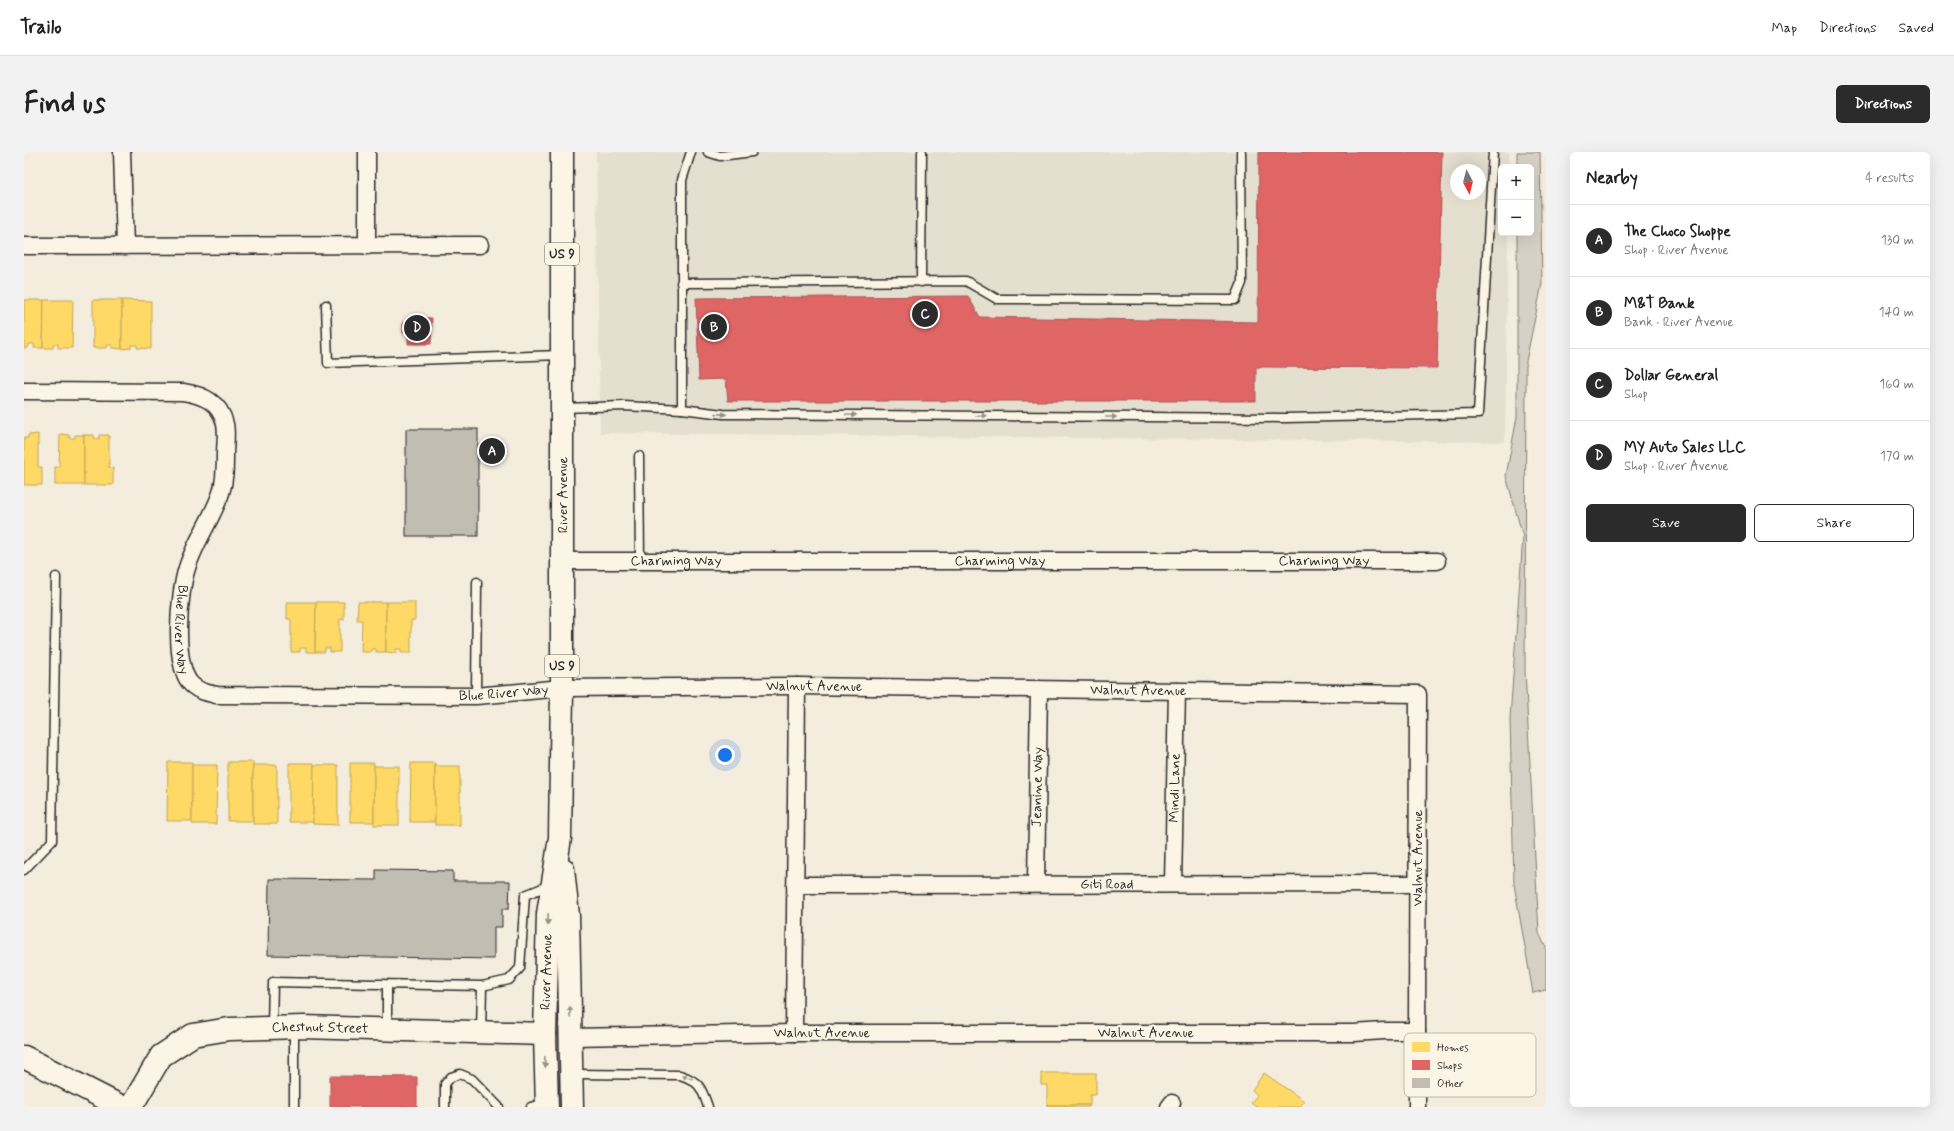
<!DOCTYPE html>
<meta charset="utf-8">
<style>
:root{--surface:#fff;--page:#f2f2f2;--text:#222;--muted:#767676;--line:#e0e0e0;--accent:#2b2b2b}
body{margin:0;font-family:Mynerve,sans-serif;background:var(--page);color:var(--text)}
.controls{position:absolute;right:12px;top:12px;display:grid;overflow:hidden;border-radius:6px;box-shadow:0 4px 16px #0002}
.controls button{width:36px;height:36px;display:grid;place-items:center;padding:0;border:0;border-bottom:1px solid var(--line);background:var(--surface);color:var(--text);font:20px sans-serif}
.compass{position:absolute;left:1426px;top:12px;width:36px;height:36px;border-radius:50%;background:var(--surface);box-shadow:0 4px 16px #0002;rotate:173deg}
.you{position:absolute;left:701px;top:603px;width:14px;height:14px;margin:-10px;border:3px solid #fff;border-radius:50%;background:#1a73e8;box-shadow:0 0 0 6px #1a73e833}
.badge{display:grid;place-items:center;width:26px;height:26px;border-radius:50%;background:var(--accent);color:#fff;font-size:13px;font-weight:700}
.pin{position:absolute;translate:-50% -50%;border:2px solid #fff;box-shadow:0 1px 4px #0006}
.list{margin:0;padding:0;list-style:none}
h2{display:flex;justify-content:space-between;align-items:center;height:52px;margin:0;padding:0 16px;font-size:17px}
h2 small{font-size:13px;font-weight:400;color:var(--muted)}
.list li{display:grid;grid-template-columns:26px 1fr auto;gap:12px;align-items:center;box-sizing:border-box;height:72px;padding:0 16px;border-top:1px solid var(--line)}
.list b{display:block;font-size:15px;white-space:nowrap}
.list p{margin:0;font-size:13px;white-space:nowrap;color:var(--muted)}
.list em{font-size:13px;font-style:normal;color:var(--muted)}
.actions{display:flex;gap:8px;padding:12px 16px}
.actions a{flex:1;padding:9px 0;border:1px solid var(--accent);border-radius:6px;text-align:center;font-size:14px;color:var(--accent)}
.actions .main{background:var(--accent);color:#fff}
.map{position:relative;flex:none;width:1522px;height:955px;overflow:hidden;border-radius:6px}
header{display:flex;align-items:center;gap:24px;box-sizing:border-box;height:56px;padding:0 20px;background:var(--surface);border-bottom:1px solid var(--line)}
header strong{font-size:19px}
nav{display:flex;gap:22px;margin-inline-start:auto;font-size:14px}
.intro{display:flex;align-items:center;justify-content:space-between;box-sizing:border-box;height:96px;padding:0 24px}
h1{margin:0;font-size:28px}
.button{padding:10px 18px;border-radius:6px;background:var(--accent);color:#fff;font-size:14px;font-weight:700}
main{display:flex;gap:24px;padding:0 24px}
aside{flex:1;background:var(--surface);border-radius:6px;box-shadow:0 4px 16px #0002}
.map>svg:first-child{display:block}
.built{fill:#e5dfd0;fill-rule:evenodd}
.green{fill:#d6d1c4;stroke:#807e78}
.homes{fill:#ffd966;stroke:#bfa554}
.shops{fill:#e06666;stroke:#aa5454}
.building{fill:#c2bdb1;stroke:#2b2b2b}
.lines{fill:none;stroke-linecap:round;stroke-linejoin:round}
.lane-casing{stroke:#2b2b2b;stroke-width:11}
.street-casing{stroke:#2b2b2b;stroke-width:19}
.secondary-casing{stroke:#2b2b2b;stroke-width:25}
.highway-casing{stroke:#2b2b2b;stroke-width:25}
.lane{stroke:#fcf5e5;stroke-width:8}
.street{stroke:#fcf5e5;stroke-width:16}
.secondary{stroke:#fcf5e5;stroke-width:22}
.highway{stroke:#fcf5e5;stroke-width:22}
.oneway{fill:#949088}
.labels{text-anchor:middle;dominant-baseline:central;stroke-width:4;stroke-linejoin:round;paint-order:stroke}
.shield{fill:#fcf5e5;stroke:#6a6863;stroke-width:1}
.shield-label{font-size:13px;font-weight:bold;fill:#2b2b2b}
.street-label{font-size:14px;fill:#2b2b2b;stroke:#fcf5e5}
.key{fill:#fcf5e5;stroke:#bdb8ad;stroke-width:1}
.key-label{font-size:11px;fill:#2b2b2b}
</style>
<header>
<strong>Trailo</strong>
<nav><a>Map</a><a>Directions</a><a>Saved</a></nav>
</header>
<div class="intro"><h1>Find us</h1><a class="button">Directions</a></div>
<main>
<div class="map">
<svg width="1522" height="955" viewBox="0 0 1522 955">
<rect width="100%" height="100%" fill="#f4edde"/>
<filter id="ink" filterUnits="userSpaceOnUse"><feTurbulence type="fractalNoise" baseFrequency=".025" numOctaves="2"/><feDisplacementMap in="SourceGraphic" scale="8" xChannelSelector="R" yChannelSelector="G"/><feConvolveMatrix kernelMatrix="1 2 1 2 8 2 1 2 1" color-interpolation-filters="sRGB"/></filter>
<g filter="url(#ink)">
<path class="built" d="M572,0H1485V15H1477V81H1484L1481,290L576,281ZM1432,18H1456V42H1432Z"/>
<polygon class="green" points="1493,0 1516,0 1518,132 1502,209 1501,518 1515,781 1520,792 1522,793 1522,838 1509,841 1490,732 1486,566 1499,385 1482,324 1493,265 1493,81 1507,81 1507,15 1493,15"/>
<g class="homes">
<polygon points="0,148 20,148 19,196 10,196 10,192 5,192 4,196 0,196"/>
<polygon points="20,148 49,148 48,196 34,196 34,192 29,192 29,196 19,196"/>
<polygon points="69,148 98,148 98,197 88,196 88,193 83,193 83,196 69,196"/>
<polygon points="98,148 127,149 127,197 113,196 113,193 107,193 107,196 98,197"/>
<polygon points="14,282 14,315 18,315 18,333 0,333 0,286 4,286 4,283"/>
<polygon points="36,282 45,283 45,286 51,286 51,283 60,283 60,333 31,333 31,315 35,315"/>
<polygon points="60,283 70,283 70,286 75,287 75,283 85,283 85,315 89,316 89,333 60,333"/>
<polygon points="263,450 292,450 291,500 282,500 282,496 276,496 276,500 267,500 267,467 263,467"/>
<polygon points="292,450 320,450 320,468 316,467 316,500 306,500 306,496 301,496 301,500 291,500"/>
<polygon points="334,450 362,450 362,500 352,500 352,497 347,497 347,500 337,500 338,468 333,468"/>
<polygon points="362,450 391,450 391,468 387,468 387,501 377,501 377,497 372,497 372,501 362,500"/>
<polygon points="144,610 168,610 168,669 143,669"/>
<rect x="204" y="610" width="25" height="59"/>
<polygon points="265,611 290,611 289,670 265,670"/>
<rect x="326" y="611" width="24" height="59"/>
<polygon points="387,611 411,611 411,670 386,670"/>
<polygon points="168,613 193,613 192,672 168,672"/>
<rect x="229" y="613" width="24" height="59"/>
<polygon points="290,613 314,613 314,673 289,672"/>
<rect x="350" y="614" width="25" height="59"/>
<rect x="411" y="614" width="25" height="59"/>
<polygon points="1017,921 1072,921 1072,943 1066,943 1066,953 1023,953 1023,933 1017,933"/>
<polygon points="1240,921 1280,949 1276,955 1232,955 1227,951 1233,943 1228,938"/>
<rect x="1023" y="953" width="42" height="2"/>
</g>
<g class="shops">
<polygon points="1235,0 1418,0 1413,216 1232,215 1232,249 704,249 702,227 675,228 672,146 944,144 956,165 1234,170"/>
<polygon points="385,165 408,166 407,192 384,192 384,181 379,181 379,170 385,170"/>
<polygon points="306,924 393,925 393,955 306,955"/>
</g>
<g class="building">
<rect x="382" y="277" width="72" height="107"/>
<polygon points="352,718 429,719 429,729 486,729 485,757 478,757 478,775 470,775 470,807 244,803 245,727 352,728"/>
</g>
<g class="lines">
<defs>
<g id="lane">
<polyline points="684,0 696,4 728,0"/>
<polyline points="897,130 898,0"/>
<polyline points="657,131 942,129 973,147 1211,148 1218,131 1217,0"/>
<polyline points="302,153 304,211 537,203"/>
<polyline points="539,256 600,254 658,257 699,262 1261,266 1454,262 1469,0"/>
<polyline points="658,257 658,28 667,0"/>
<polyline points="615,304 616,409"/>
<polyline points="452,544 453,430"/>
<polyline points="0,718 28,689 32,425"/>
<polyline points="363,833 363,876"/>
<polyline points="248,875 249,830 458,834 485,828 496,816 501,743 526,733"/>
<polyline points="457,880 458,834"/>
<path d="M547,922L656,923C675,929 678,936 684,955"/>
<polyline points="270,955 270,876"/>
<polyline points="421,955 421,932 427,925 436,922 448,927 475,955"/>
<polyline points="507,955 522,952"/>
</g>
<g id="street">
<polyline points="98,0 101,94"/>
<polyline points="0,94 456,93"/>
<polyline points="343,94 343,0"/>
<path id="s1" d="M0,239L159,240C179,243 196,250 201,272C203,281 201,293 201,303C201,316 201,329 197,341C188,367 171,390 163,416C155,440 148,515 168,533C176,540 184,541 193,543L452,544L538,536L773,534L1394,542L1393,879H1360L1330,881H770L547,885"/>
<path id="s2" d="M539,409H1413"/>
<path id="s3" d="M1012,732L1015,537"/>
<path id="s4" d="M1149,732L1153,539"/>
<path id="s5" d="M771,733L1394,732"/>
<polyline points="770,881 773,534"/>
<polyline points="1145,955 1148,951"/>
<polyline points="1393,955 1393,879"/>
</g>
<g id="secondary">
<polyline points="0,905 98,955"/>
<path id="s6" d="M107,955L137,904L169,883L205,877L279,875L521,882"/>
</g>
<g id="highway">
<polyline points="539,717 544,764 548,955"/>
<path id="s7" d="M523,955L521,882L524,762L536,686L538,536V0"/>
</g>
</defs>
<use href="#lane" class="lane-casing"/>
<use href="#street" class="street-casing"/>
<use href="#secondary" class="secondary-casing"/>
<use href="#highway" class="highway-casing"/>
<use href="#lane" class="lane"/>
<use href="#street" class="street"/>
<use href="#secondary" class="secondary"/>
<use href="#highway" class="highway"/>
</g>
<defs><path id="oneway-solid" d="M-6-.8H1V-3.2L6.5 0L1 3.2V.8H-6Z"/></defs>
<g class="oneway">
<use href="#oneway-solid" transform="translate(697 262) rotate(5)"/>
<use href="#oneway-solid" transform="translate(827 263)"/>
<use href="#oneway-solid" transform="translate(957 264)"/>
<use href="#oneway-solid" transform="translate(1087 265)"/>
<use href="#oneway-solid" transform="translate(524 767) rotate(93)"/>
<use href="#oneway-solid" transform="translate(546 860) rotate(-91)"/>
<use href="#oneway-solid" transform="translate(521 910) rotate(88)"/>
<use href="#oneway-solid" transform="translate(663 925) rotate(-160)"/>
</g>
</g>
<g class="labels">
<g class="shield">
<rect x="521" y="91" width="34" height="22" rx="3"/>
<rect x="521" y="503" width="34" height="22" rx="3"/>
</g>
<g class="shield-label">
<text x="538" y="102">US 9</text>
<text x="538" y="514">US 9</text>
</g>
<g class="street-label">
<text transform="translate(539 343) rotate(-90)">River Avenue</text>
<text stroke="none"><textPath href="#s2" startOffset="113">Charming Way</textPath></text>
<text stroke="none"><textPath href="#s2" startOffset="437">Charming Way</textPath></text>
<text stroke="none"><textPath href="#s2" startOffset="761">Charming Way</textPath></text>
<text stroke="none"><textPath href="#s1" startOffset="430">Blue River Way</textPath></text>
<text stroke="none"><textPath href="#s1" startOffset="1113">Walnut Avenue</textPath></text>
<text stroke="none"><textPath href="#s1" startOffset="1437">Walnut Avenue</textPath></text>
<text stroke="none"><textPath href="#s1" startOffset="802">Blue River Way</textPath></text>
<text stroke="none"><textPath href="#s3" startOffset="97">Jeanine Way</textPath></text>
<text stroke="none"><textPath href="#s4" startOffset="96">Mindi Lane</textPath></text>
<text transform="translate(1394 706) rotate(-90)">Walnut Avenue</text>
<text stroke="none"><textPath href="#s5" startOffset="312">Giti Road</textPath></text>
<text stroke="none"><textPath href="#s7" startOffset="135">River Avenue</textPath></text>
<text stroke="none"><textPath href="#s6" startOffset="225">Chestnut Street</textPath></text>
<text x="798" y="881">Walnut Avenue</text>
<text x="1122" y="881">Walnut Avenue</text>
</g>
</g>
<rect x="1380" y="881" width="132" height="64" rx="6" class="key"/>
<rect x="1388" y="890" width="18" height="10" fill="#ffd966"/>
<rect x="1388" y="908" width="18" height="10" fill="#e06666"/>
<rect x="1388" y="926" width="18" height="10" fill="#c2bdb1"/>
<g class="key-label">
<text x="1413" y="899">Homes</text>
<text x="1413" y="917">Shops</text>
<text x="1413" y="935">Other</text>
</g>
</svg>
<div class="controls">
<button>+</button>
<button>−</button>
</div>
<svg class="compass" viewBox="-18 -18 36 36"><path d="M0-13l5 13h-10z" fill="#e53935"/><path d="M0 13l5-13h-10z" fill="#767676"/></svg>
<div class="you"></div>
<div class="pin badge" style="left:468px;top:299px">A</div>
<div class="pin badge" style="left:690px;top:175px">B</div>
<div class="pin badge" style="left:901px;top:162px">C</div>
<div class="pin badge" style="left:393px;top:176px">D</div>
</div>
<aside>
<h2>Nearby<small>4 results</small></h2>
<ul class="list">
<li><span class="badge">A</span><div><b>The Choco Shoppe</b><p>Shop · River Avenue</p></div><em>130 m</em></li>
<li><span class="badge">B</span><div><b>M&amp;T Bank</b><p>Bank · River Avenue</p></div><em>140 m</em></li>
<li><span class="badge">C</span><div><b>Dollar General</b><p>Shop</p></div><em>160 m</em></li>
<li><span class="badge">D</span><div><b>MY Auto Sales LLC</b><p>Shop · River Avenue</p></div><em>170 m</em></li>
</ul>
<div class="actions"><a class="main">Save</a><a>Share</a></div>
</aside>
</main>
